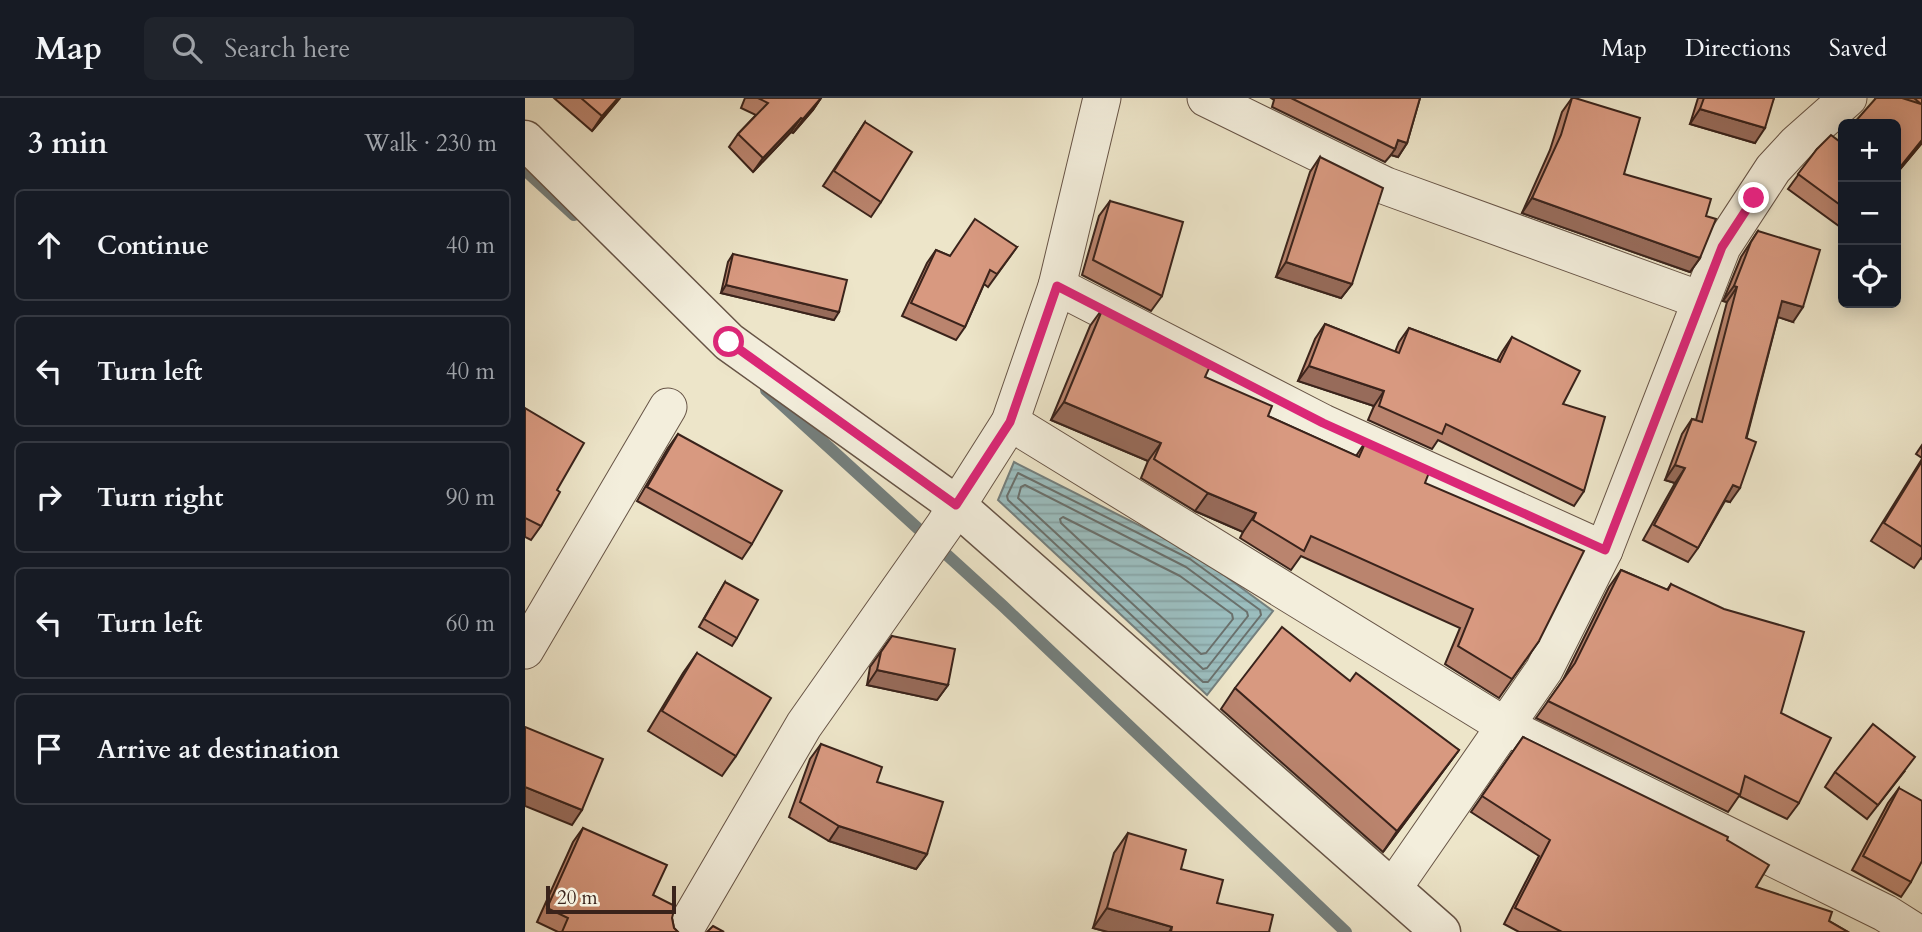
<!DOCTYPE html>
<meta charset="utf-8">
<style>
:root{--surface:#171b24;--page:#20242c;--text:#f1f3f6;--muted:#9ea1a6;--line:#363941}
body{margin:0;font-family:Cardo,serif;background:var(--page);color:var(--text)}
.controls{position:absolute;right:21px;top:21px;display:grid;overflow:hidden;border-radius:10px;box-shadow:0 4px 18px #0003}
.controls button{width:63px;height:63px;display:grid;place-items:center;padding:0;border:0;border-bottom:2px solid var(--line);background:var(--surface);color:var(--text);font:35px sans-serif}
.scale{position:absolute;left:21px;bottom:18px;width:130px;box-sizing:border-box;padding-left:7px;border:4px solid #3a231b;border-top:0;font-size:19px;line-height:24px;white-space:nowrap;color:#3a231b;-webkit-text-stroke:5px #f3eedc;paint-order:stroke}
.stop{position:absolute;width:21px;height:21px;margin:-16px;border:5px solid #db2777;border-radius:50%;background:#fff}
.stop.end{background:#db2777;border-color:#fff;box-shadow:0 2px 7px #0008}
.list{margin:0;padding:0;list-style:none}
h2{display:flex;justify-content:space-between;align-items:center;height:91px;margin:0;padding:0 28px;font-size:30px}
h2 small{font-size:23px;font-weight:400;color:var(--muted)}
.list li{display:grid;grid-template-columns:46px 1fr auto;gap:21px;align-items:center;box-sizing:border-box;height:112px;margin:0 14px 14px;padding:0 14px;border:2px solid var(--line);border-radius:10px}
.list b{display:block;font-size:26px;white-space:nowrap}
.list em{font-size:23px;font-style:normal;color:var(--muted)}
.icon{flex:none;width:38px;height:38px;fill:none;stroke:currentColor;stroke-width:2;stroke-linecap:round;stroke-linejoin:round}
.map{position:relative;flex:none;width:1397px;height:834px;overflow:hidden}
header{display:flex;align-items:center;gap:42px;box-sizing:border-box;height:98px;padding:0 35px;background:var(--surface);border-bottom:2px solid var(--line)}
header strong{font-size:33px}
nav{display:flex;gap:38px;margin-inline-start:auto;font-size:24px}
.search{width:490px;height:63px;background:var(--page);display:flex;align-items:center;gap:18px;box-sizing:border-box;padding:0 24px;border-radius:10px;color:var(--muted);font-size:26px}
main{display:flex}
aside{flex:1;background:var(--surface)}
.map>svg:first-child{display:block}
.water{fill:url(#water-rules);stroke:#747f7d;stroke-width:2}
.lines{fill:none;stroke-linecap:round;stroke-linejoin:round}
.shore{stroke:#6a706c;stroke-width:2}
.stream{stroke:#747f7d;stroke-width:12}
.minor-casing{stroke:#675446;stroke-width:39}
.tertiary-casing{stroke:#675446;stroke-width:41}
.minor{stroke:#f3eedc;stroke-width:37}
.tertiary{stroke:#f3eedc;stroke-width:38}
.wall{fill:#ba846e;stroke:#3a231b;stroke-width:2}
.shaded-wall{fill:#976b5a;stroke:#3a231b;stroke-width:2}
.building{fill:#d89980;stroke:#3a231b;stroke-width:2}
.route{stroke:#db2777;stroke-width:9}
</style>
<header>
<strong>Map</strong>
<div class="search"><svg class="icon" aria-label="search" viewBox="0 0 24 24"><circle cx="10" cy="10" r="6"/><path d="M15 15l6 6"/></svg>Search here</div>
<nav><a>Map</a><a>Directions</a><a>Saved</a></nav>
</header>
<main>
<aside>
<h2>3 min<small>Walk · 230 m</small></h2>
<ul class="list">
<li><svg class="icon" aria-label="ahead" viewBox="0 0 24 24"><path d="M12 20V5M6 11l6-6 6 6"/></svg><div><b>Continue</b></div><em>40 m</em></li>
<li><svg class="icon" aria-label="left" viewBox="0 0 24 24"><path d="M17 20v-9H6M10 6l-5 5 5 5"/></svg><div><b>Turn left</b></div><em>40 m</em></li>
<li><svg class="icon" aria-label="right" viewBox="0 0 24 24"><path d="M7 20v-9h11M14 6l5 5-5 5"/></svg><div><b>Turn right</b></div><em>90 m</em></li>
<li><svg class="icon" aria-label="left" viewBox="0 0 24 24"><path d="M17 20v-9H6M10 6l-5 5 5 5"/></svg><div><b>Turn left</b></div><em>60 m</em></li>
<li><svg class="icon" aria-label="arrive" viewBox="0 0 24 24"><path d="M6 21V4h12l-3 4 3 4H6"/></svg><div><b>Arrive at destination</b></div></li>
</ul>
</aside>
<div class="map">
<svg width="1397" height="834" viewBox="0 0 1397 834">
<defs>
<pattern id="water-rules" width="6" height="5" patternUnits="userSpaceOnUse" patternTransform="scale(1.75)"><rect width="6" height="5" fill="#9bbdbe"/><path d="M0 2.5h6" fill="none" stroke="#86a2a3"/></pattern>
</defs>
<rect width="100%" height="100%" fill="#ede5c9"/>
<filter id="stains"><feTurbulence type="fractalNoise" baseFrequency=".00286" numOctaves="4"/><feColorMatrix values="0 0 0 0 .2 0 0 0 0 .09 0 0 0 0 .02 0 0 0 .5 -.17"/></filter>
<radialGradient id="worn" r=".72"><stop offset=".6" stop-color="#630" stop-opacity="0"/><stop offset="1" stop-color="#630" stop-opacity=".3"/></radialGradient>
<polygon class="water" points="489,364 669,455 748,513 682,597 473,402"/>
<g class="lines">
<g class="shore">
<polygon points="493,375 665,461 735,512 736,517 683,584 678,584 483,402 482,398"/>
<polygon points="500,387 661,469 722,514 723,518 682,570 678,571 493,400 496,389"/>
<polygon points="538,419 655,478 707,516 708,521 681,555 676,556 536,425 535,421"/>
</g>
<g class="stream">
<polyline points="0,72 49,117"/>
<polyline points="241,292 478,508 821,834"/>
</g>
<defs>
<g id="minor">
<polyline points="681,0 861,88 1175,202"/>
<polyline points="532,188 798,325 1079,452"/>
<polyline points="485,324 980,628 1360,815 1390,834"/>
<polyline points="0,552 143,309"/>
<polyline points="868,790 1019,572 1079,452 1197,149 1248,71 1272,45 1323,0"/>
<polyline points="158,834 279,627 419,428 485,324 532,188 577,0"/>
</g>
<polyline id="tertiary" points="0,42 204,244 431,407 916,834"/>
</defs>
<use href="#minor" class="minor-casing"/>
<use href="#tertiary" class="tertiary-casing"/>
<use href="#minor" class="minor"/>
<use href="#tertiary" class="tertiary"/>
</g>
<g class="wall">
<polygon points="29,0 95,0 67,33"/>
<polygon points="220,0 296,0 288,12 268,35 266,34 228,74 204,49 213,36 231,17 216,10"/>
<polygon points="746,0 895,0 882,45 873,59 866,57 860,64 747,9 749,2"/>
<polygon points="1047,0 1099,76 1181,118 1175,160 1165,174 997,115 1025,52 1037,14"/>
<polygon points="1173,0 1249,0 1230,45 1165,26"/>
<polygon points="1350,0 1397,0 1397,45 1371,76 1371,26"/>
<polygon points="340,24 356,104 346,119 298,88"/>
<polygon points="1318,38 1318,131 1263,91 1292,51 1314,43"/>
<polygon points="795,59 827,186 816,200 751,179 785,74"/>
<polygon points="585,103 637,198 626,213 557,177 574,118"/>
<polygon points="1233,133 1268,224 1253,219 1205,404 1200,403 1173,450 1163,464 1118,442 1150,385 1140,382 1157,336 1167,321 1171,322 1202,204 1198,203 1216,159"/>
<polygon points="492,149 463,189 459,186 440,229 431,242 377,218 402,165 411,152 425,158"/>
<polygon points="208,156 309,222 196,195 203,164"/>
<polygon points="578,210 627,238 680,279 743,318 831,358 841,343 900,385 1014,543 974,600 920,566 935,530 776,458 766,472 715,440 718,434 670,413 616,380 623,363 526,322 565,228"/>
<polygon points="800,226 870,254 874,244 884,230 972,263 977,254 987,239 1038,306 1059,393 1049,408 913,342 907,351 843,322 849,308 773,283 790,241"/>
<polygon points="0,310 32,392 16,428 6,442 0,439"/>
<polygon points="153,336 227,446 217,461 112,403 143,350"/>
<polygon points="1397,347 1397,360 1391,356"/>
<polygon points="1397,361 1397,461 1396,460 1389,470 1346,443"/>
<polygon points="1096,472 1142,492 1146,486 1256,615 1274,705 1262,721 1214,698 1203,714 1011,620 1038,582 1084,489"/>
<polygon points="200,484 212,540 207,548 174,529"/>
<polygon points="367,538 423,587 412,602 342,587 345,569"/>
<polygon points="172,555 211,658 197,678 123,633 158,575"/>
<polygon points="825,583 934,652 858,754 696,611 710,590"/>
<polygon points="998,639 1202,742 1231,789 1304,823 1323,834 994,834 979,826 1014,758 946,714"/>
<polygon points="296,646 402,756 391,771 304,743 264,719 285,661"/>
<polygon points="1310,674 1379,674 1342,721 1300,689"/>
<polygon points="1374,690 1386,784 1376,799 1327,772 1363,705"/>
<polygon points="58,730 128,797 147,820 149,830 153,834 33,834 12,824 48,744"/>
<polygon points="603,735 656,771 692,805 744,834 583,834 568,830 589,755"/>
</g>
<g class="shaded-wall">
<polygon points="93,0 95,0 67,33 77,18"/>
<polygon points="296,0 288,12 268,35 278,21"/>
<polygon points="1175,11 1240,30 1230,45 1165,26"/>
<polygon points="276,20 266,34 228,74 238,60"/>
<polygon points="873,42 882,45 873,59 866,57 870,51"/>
<polygon points="1397,42 1397,45 1371,76 1376,68"/>
<polygon points="1007,100 1175,160 1165,174 997,115"/>
<polygon points="761,164 827,186 816,200 751,179"/>
<polygon points="201,187 314,214 309,222 196,195"/>
<polygon points="1209,188 1212,189 1202,204 1198,203"/>
<polygon points="1257,203 1278,209 1268,224 1247,217"/>
<polygon points="784,268 859,293 849,308 773,283"/>
<polygon points="539,304 636,345 623,363 526,322"/>
<polygon points="1150,367 1160,370 1150,385 1140,382"/>
<polygon points="1208,387 1215,390 1205,404 1198,402"/>
<polygon points="683,395 731,415 718,434 670,413"/>
<polygon points="352,572 423,587 412,602 342,587"/>
<polygon points="934,652 919,672 858,754 872,733"/>
<polygon points="0,689 57,712 47,727 0,708"/>
<polygon points="314,728 402,756 391,771 304,743"/>
<polygon points="582,810 647,829 644,834 583,834 568,830"/>
</g>
<g class="building">
<polygon points="56,0 93,0 77,18"/>
<polygon points="233,0 296,0 278,21 276,20 238,60 213,36 243,5"/>
<polygon points="766,0 895,0 882,45 873,42 870,51"/>
<polygon points="1047,0 1050,0 1115,20 1099,76 1186,101 1181,118 1191,121 1175,160 1007,100 1036,37"/>
<polygon points="1179,0 1249,0 1240,30 1175,11"/>
<polygon points="1351,0 1377,0 1396,6 1389,0 1397,0 1397,42 1376,68 1372,64 1371,65 1371,26 1328,26"/>
<polygon points="340,24 387,54 356,104 309,73"/>
<polygon points="1306,37 1314,43 1318,38 1318,109 1273,76 1292,51"/>
<polygon points="795,59 858,90 827,186 761,164"/>
<polygon points="585,103 658,124 637,198 568,162"/>
<polygon points="450,121 492,149 472,176 465,172 440,229 386,205 411,152 425,158"/>
<polygon points="1233,133 1295,152 1278,209 1257,203 1221,340 1231,344 1215,390 1208,387 1173,450 1129,427 1160,370 1150,367 1167,321 1177,324 1212,189 1209,188 1226,144"/>
<polygon points="208,156 322,182 314,214 201,187"/>
<polygon points="578,210 627,235 627,238 686,266 680,279 747,308 743,318 834,359 841,343 905,372 900,385 1059,453 1014,543 987,581 933,548 948,511 786,438 779,453 728,422 731,415 683,395 629,361 636,345 539,304"/>
<polygon points="800,226 874,255 884,230 975,264 987,239 1055,273 1038,306 1080,319 1059,393 921,326 917,336 854,308 859,293 784,268"/>
<polygon points="0,310 59,345 32,392 35,394 16,428 0,420"/>
<polygon points="153,336 257,393 227,446 122,389"/>
<polygon points="1397,363 1397,449 1359,425"/>
<polygon points="1096,472 1143,492 1146,486 1199,511 1279,534 1256,615 1306,640 1274,705 1220,678 1215,697 1023,603 1050,565"/>
<polygon points="200,484 233,502 212,540 179,521"/>
<polygon points="757,529 825,583 831,575 934,652 872,733 710,590"/>
<polygon points="367,538 430,551 423,587 352,572 356,554"/>
<polygon points="172,555 246,600 211,658 137,613"/>
<polygon points="1348,626 1390,659 1353,707 1310,674"/>
<polygon points="0,629 78,661 57,712 0,689"/>
<polygon points="998,639 1203,739 1202,742 1244,767 1231,789 1307,814 1304,823 1323,834 1037,834 990,810 1025,742 957,698"/>
<polygon points="296,646 357,669 352,684 418,704 402,756 314,728 275,704"/>
<polygon points="1374,690 1397,703 1397,763 1386,784 1338,758"/>
<polygon points="58,730 142,767 128,797 150,808 147,820 149,830 153,834 37,834 43,820 22,810"/>
<polygon points="603,735 661,752 656,771 698,782 692,805 748,817 744,834 646,834 647,829 582,810"/>
<polygon points="188,828 199,834 182,834"/>
</g>
<g class="lines">
<polyline class="route" points="204,244 431,407 485,324 532,188 798,325 1080,452 1197,149 1229,100"/>
</g>
<rect width="100%" height="100%" filter="url(#stains)"/>
<rect width="100%" height="100%" fill="url(#worn)"/>
</svg>
<div class="controls">
<button>+</button>
<button>−</button>
<button><svg class="icon" aria-label="locate" viewBox="0 0 24 24"><circle cx="12" cy="12" r="6"/><path d="M12 2v4M12 18v4M2 12h4M18 12h4"/></svg></button>
</div>
<div class="scale">20 m</div>
<div class="stop" style="left:204px;top:244px"></div>
<div class="stop end" style="left:1229px;top:100px"></div>
</div>
</main>
